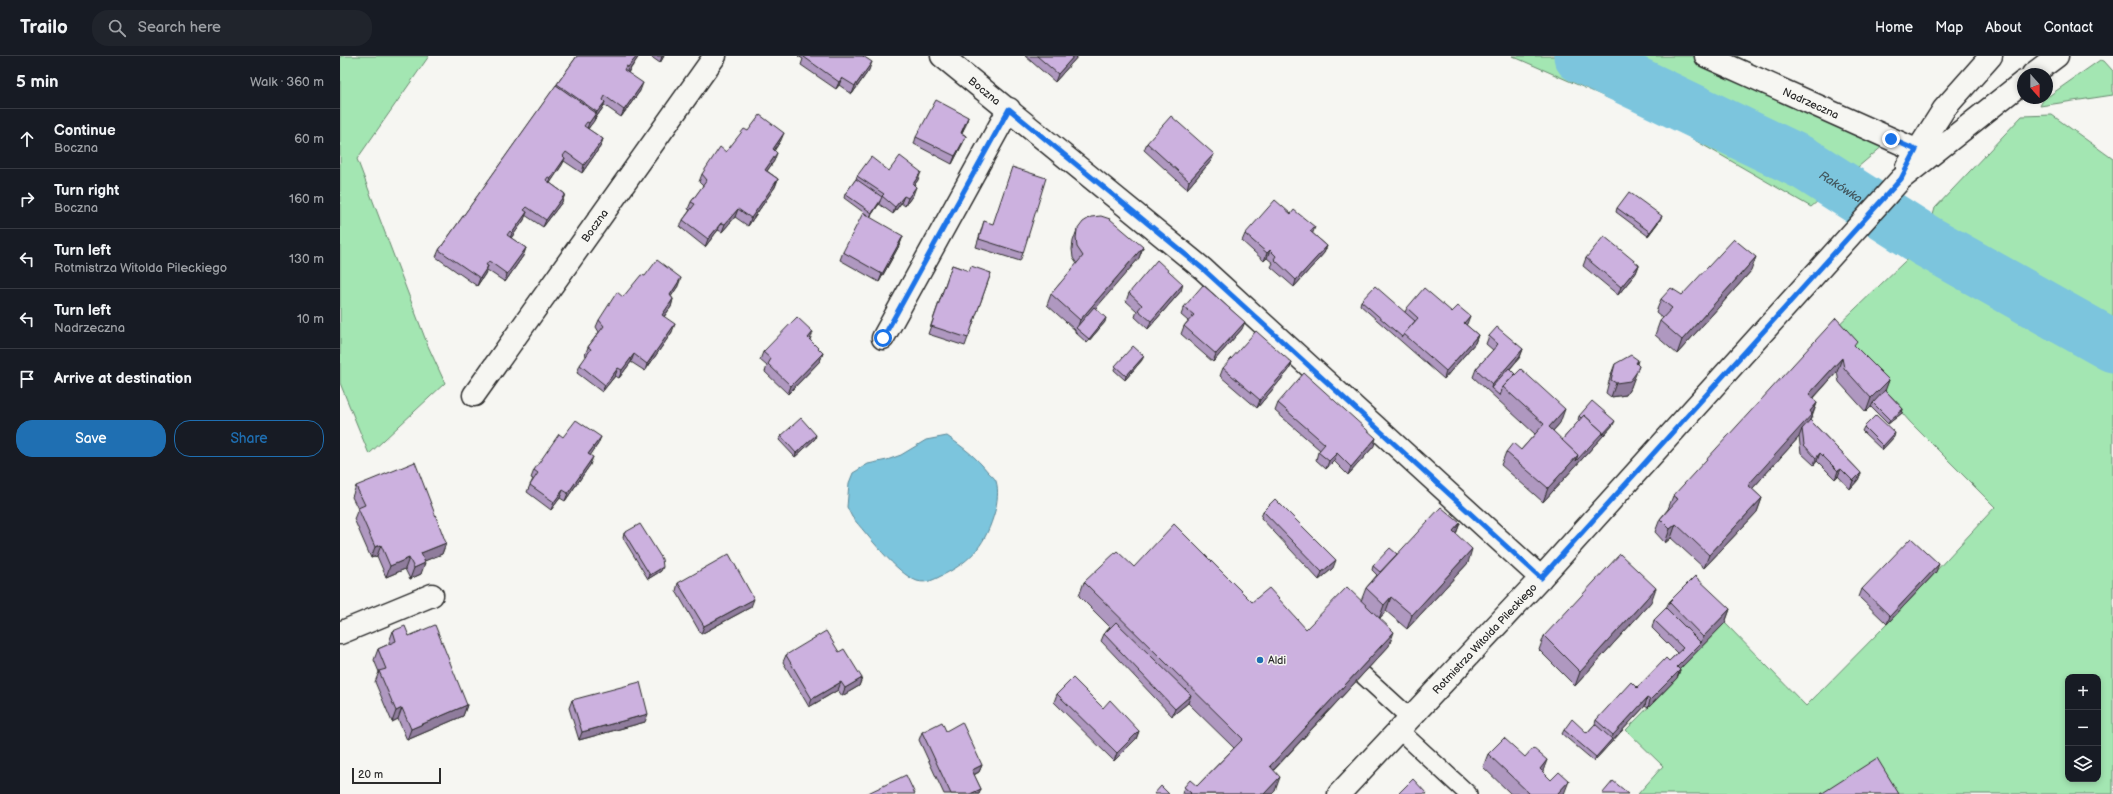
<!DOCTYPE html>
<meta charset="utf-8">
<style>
:root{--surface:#171b24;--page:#20242c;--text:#f1f3f6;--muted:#9ea1a6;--line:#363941;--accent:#1f6fb2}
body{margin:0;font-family:"Balsamiq Sans",sans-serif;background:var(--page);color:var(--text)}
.controls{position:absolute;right:12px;bottom:12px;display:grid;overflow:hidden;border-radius:8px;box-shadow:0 2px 6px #0003}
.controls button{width:36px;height:36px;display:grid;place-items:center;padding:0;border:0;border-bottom:1px solid var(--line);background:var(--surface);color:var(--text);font:20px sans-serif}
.compass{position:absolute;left:1677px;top:12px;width:36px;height:36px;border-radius:50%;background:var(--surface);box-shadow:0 2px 6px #0003;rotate:159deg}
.scale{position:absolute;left:12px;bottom:10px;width:89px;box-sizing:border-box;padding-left:4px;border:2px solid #2b2b2b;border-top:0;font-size:11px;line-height:14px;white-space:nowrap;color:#2b2b2b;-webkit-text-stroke:3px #f6f6f2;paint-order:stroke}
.stop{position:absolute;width:12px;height:12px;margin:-9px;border:3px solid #1a73e8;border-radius:50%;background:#fff}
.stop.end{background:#1a73e8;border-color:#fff;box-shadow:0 1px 4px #0008}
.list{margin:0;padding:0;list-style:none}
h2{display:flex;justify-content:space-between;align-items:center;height:52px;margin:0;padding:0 16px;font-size:17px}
h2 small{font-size:13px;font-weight:400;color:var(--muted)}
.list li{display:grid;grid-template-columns:26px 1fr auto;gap:12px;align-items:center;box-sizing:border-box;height:60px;padding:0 16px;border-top:1px solid var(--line)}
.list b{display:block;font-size:15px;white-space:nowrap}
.list p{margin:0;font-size:13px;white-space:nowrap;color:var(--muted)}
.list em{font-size:13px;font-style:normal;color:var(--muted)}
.actions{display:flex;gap:8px;padding:12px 16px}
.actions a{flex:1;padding:9px 0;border:1px solid var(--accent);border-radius:16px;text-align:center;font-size:14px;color:var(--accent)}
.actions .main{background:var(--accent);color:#fff}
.icon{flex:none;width:22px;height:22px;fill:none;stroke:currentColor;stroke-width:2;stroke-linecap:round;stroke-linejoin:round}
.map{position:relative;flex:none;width:1773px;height:738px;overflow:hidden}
header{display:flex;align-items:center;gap:24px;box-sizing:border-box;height:56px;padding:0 20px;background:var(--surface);border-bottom:1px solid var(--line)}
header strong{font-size:19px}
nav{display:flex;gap:22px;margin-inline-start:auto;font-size:14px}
.search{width:280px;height:36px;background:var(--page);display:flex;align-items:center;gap:10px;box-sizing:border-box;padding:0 14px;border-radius:16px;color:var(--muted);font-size:15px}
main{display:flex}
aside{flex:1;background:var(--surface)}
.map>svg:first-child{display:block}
.green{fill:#a3e6b2;stroke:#67886e;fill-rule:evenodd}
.water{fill:#7cc5dd;stroke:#5c8796}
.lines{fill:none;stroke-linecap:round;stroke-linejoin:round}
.river{stroke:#7cc5dd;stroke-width:53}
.lane-casing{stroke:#2b2b2b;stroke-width:20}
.street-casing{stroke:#2b2b2b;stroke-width:25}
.secondary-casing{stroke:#2b2b2b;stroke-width:25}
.lane{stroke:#f6f6f2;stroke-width:17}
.street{stroke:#f6f6f2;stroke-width:22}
.secondary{stroke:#f6f6f2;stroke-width:22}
.wall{fill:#af98c0;stroke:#2b2b2b}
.shaded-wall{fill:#8f7c9c;stroke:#2b2b2b}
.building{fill:#ccb1df;stroke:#2b2b2b}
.route{stroke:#1a73e8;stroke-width:5}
.poi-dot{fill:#1f6fb2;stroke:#f6f6f2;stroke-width:1.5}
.labels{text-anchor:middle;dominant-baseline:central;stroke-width:3;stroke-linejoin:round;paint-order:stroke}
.street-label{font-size:11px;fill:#2b2b2b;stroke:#f6f6f2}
.poi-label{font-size:11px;fill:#2b2b2b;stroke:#f6f6f2;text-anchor:start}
.water-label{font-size:12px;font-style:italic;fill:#435960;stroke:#f6f6f2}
</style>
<header>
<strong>Trailo</strong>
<div class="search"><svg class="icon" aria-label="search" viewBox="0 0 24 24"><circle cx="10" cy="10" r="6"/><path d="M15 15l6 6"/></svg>Search here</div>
<nav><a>Home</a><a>Map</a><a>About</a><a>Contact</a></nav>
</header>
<main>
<aside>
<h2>5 min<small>Walk · 360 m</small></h2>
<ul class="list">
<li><svg class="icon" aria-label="ahead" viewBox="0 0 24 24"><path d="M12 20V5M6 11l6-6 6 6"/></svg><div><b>Continue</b><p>Boczna</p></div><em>60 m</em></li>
<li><svg class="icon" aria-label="right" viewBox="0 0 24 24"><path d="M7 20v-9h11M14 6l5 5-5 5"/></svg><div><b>Turn right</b><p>Boczna</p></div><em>160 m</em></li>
<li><svg class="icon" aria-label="left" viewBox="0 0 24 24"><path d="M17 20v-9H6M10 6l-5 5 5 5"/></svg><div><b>Turn left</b><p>Rotmistrza Witolda Pileckiego</p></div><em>130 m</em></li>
<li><svg class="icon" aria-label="left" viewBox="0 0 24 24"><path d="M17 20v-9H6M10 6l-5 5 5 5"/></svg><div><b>Turn left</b><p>Nadrzeczna</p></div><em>10 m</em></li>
<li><svg class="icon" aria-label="arrive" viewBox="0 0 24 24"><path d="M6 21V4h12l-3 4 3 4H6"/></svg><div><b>Arrive at destination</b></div></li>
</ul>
<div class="actions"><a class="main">Save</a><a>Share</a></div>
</aside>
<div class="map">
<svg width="1773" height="738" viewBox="0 0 1773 738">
<rect width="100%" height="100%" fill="#f6f6f2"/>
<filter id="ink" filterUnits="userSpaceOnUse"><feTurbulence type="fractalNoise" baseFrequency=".025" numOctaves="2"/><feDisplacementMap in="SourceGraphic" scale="8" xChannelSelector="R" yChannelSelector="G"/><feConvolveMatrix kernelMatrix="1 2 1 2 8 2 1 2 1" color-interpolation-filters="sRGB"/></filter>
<g filter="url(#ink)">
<g class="green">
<polygon points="0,0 89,0 17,103 88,290 105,327 29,398 0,327"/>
<polygon points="1172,0 1396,0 1556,75 1551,83 1471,151 1325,67"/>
<polygon points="1760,4 1764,5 1773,15 1773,39 1700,50 1703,44"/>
<path d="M1712,59L1773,103V738H1298L1323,710L1286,674L1337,622L1334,619L1385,567L1466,650L1547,568L1655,451L1570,366L1491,276L1586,185L1595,152L1682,60ZM1728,621H1758V723H1728Z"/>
</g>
<path class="water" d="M607,380C624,392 635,400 648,416C650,418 655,422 656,425C659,434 657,447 655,455C646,487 633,504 603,519C595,523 587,528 577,525C557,518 527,478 512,461L507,451L509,427L513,417L528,408L547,404L561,399L586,384Z"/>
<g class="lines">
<path class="river" id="s1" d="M1240,0L1465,108L1586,185L1773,290"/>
<defs>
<g id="lane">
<polyline points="1023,619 1069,661"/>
<polyline points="1058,673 1128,738"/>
</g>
<g id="street">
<path id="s2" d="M602,0L863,213L1201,522"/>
<path id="s3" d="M1366,0L1576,94"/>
<polyline points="543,282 669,53"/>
<path id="s4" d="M134,339L375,0"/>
<polyline points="0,577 92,539"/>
</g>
<g id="secondary">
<polyline points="1693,18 1717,0"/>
<polyline points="1567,111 1604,53 1651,0"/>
<path id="s5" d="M999,738L1201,522L1561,123L1683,26"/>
</g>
</defs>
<use href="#lane" class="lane-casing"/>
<use href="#street" class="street-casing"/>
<use href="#secondary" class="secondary-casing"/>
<use href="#lane" class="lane"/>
<use href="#street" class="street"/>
<use href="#secondary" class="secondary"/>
</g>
<g class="wall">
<polygon points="237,0 299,0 288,17 300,35 281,61 264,49 262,53 248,73 263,83 260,91 242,117 224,105 222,109 210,127 225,138 222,146 203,171 185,159 184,164 171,182 186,192 183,200 165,226 147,214 145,218 137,230 96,201 99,194"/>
<polygon points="310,0 324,0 320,7"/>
<polygon points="458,0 523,0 529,14 512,38 499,29 496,33 461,9 463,3"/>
<polygon points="685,0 738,0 715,26"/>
<polygon points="628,61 622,77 626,80 623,87 612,108 574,88 576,81"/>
<polygon points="408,75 441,84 434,95 434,105 427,115 438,123 435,131 408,170 395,161 382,176 378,174 365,191 340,171 343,164 350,154 348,153 351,146 363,130 359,126 362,118"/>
<polygon points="807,87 874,98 871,105 847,133 804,94"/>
<polygon points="549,115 578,124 574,129 573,139 565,150 561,147 553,158 539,148 530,161 504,142 505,138 516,123 517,120"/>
<polygon points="1277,152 1320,164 1308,180 1276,156"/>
<polygon points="644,165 683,197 680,205 636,191"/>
<polygon points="737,174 803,191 799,202 755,252 765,266 747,287 735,276 735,274 707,249 711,238 737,208 733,202 732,193 733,185"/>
<polygon points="972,177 987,190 984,197 954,231 931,211 933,207 927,202 924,205 902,185 905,178"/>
<polygon points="563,180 560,188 539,226 500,204 503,196"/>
<polygon points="1246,202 1299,209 1296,217 1278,239 1243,210"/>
<polygon points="612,209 629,215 651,217 625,290 588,278"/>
<polygon points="1411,215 1337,298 1315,279 1320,265 1323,262 1316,256 1321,243 1342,239"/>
<polygon points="305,220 338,230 331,240 333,243 331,251 324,261 332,276 305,315 291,306 279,322 275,320 262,336 237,317 240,309 247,300 245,299 248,291 259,276 256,271 259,264"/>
<polygon points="841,235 808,273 795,261 797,255 786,245 789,237"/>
<polygon points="1021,245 1065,256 1067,252 1112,256 1127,268 1126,269 1138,279 1135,287 1104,323 1020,249"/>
<polygon points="844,251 902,273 873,306 841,278 844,270 848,265 841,259"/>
<polygon points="1149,280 1183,293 1180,301 1170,313 1175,318 1174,320 1220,367 1213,375 1222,384 1239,365 1238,364 1239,360 1273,369 1203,446 1161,409 1166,396 1181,394 1195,378 1133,321 1136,313 1153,294 1146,288"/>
<polygon points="470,284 483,297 480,305 448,338 425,316 427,310 420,304 423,296"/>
<polygon points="1515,290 1549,324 1545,334 1563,353 1562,357 1548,368 1531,351 1526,356 1499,326 1497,316 1473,343 1477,347 1472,361 1470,364 1521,417 1518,424 1510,433 1498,420 1495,423 1477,405 1474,409 1461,397 1459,381 1412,433 1422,442 1417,456 1364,512 1331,482 1325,487 1315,476 1320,463 1328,453 1333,440"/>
<polygon points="802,304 785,324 774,314 775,310"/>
<polygon points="1298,304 1291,331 1286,339 1271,341 1266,337 1270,321 1275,308"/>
<polygon points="952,307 949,314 917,352 880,320 883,312"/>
<polygon points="938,347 1034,390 1008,419 994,405 986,413 976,404 978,396 980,394 935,355"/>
<polygon points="1524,371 1554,381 1542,394 1522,375"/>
<polygon points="441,380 475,383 455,401 439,384"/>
<polygon points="223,381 258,388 250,399 250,409 225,445 220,442 211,454 187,436 190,429 193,423 191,422 194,414"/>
<polygon points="16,430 106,487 102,498 84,505 81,518 70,523 65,513 46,521 37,500 31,502 14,463 18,453 12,441"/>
<polygon points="923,455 993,512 979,524 921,462"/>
<polygon points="1120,467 1116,478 1128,507 1067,573 1046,555 1040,562 1049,590 934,714 935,735 932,738 842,738 844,731 857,730 894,692 848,647 832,660 761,585 764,578 770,571 739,540 744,526 794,511 912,546 966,573 1021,545 1026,532 1037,519 1032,514 1033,510"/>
<polygon points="284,477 321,515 308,523 283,482"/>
<polygon points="1596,516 1547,568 1519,541 1522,533"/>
<polygon points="338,527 411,551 361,578 336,535"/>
<polygon points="1311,546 1235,630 1199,594 1204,580"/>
<polygon points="1329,546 1390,553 1385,567 1339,613 1340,614 1337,622 1308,652 1305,650 1254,705 1222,678 1224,674 1247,677 1255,668 1256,664 1329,605 1337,597 1312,572 1314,564 1326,552"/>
<polygon points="53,575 69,580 127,649 123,660 67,684 58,663 52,666 35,626 39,616 34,604 38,593 49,588 49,586"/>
<polygon points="499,596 522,622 519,630 502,640 498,634 469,651 443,606 446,599"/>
<polygon points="717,638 763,652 799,675 796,683 774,705 714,646"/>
<polygon points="232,644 305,666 239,684 229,652"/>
<polygon points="582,676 642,709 639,716 634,719 641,733 639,738 604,738 579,684"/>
<polygon points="1148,698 1203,716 1224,738 1171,738 1143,711"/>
</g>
<g class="shaded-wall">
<polygon points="297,0 299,0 286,19 288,11"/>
<polygon points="322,0 324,0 320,7"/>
<polygon points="734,0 738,0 715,26 718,18"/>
<polygon points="532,6 529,14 512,38 515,30"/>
<polygon points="502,22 499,29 496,33 499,26"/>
<polygon points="303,27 300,35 281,61 284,54"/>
<polygon points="265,46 262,53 254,64 257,56"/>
<polygon points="256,57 254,65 246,75 249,67"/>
<polygon points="628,61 626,69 618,84 621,77"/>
<polygon points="444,77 441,84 430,101 433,93"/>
<polygon points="626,80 623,87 612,108 615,100"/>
<polygon points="263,83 260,91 242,117 244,109"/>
<polygon points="437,97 434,105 422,122 425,114"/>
<polygon points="874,98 871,105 847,133 849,125"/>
<polygon points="225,102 222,109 208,130 211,122"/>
<polygon points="581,116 578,124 570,135 573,128"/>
<polygon points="438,123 435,131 408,170 411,162"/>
<polygon points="576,131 573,139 565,150 568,142"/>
<polygon points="225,138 222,146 203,171 206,164"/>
<polygon points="564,140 561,147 553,158 555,151"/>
<polygon points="540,145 539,148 530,161 532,157"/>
<polygon points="398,153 395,161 382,176 385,168"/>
<polygon points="187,156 184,164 169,185 172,177"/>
<polygon points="1322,160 1320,164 1308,180 1310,176"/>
<polygon points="381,167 378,174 365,191 368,183"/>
<polygon points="975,171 972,179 970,175"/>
<polygon points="563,180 560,188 539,226 542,218"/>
<polygon points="987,190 984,197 954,231 956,224"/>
<polygon points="803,191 799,202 738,273 737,273 740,264"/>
<polygon points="186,192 183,200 165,226 167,218"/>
<polygon points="930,194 927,202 924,205 927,197"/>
<polygon points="1416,201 1411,215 1337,298 1342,284"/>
<polygon points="1299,209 1296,217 1278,239 1281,231"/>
<polygon points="148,210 145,218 137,230 140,222"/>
<polygon points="341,222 338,230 327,247 330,239"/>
<polygon points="843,228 841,235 808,273 811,265"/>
<polygon points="333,243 331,251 319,267 322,259"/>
<polygon points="1130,260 1127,268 1121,274 1124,267"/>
<polygon points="766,262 765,266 747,287 749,283"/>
<polygon points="905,266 902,273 873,306 876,298"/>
<polygon points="335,268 332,276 305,315 307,308"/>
<polygon points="473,276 470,284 468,282"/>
<polygon points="1138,279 1135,287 1104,323 1106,315"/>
<polygon points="1183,293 1180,301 1152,333 1151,332 1152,328"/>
<polygon points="483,297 480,305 448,338 451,330"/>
<polygon points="294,298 291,306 279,322 282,314"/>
<polygon points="804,300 802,304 785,324 786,320"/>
<polygon points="1502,302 1497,316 1464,352 1469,338"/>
<polygon points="952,307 949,314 917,352 920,344"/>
<polygon points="1299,310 1291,331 1286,339 1271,341 1276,327"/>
<polygon points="278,312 275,320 262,336 265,329"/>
<polygon points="1549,324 1544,338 1533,347 1531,351 1526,356 1531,342"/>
<polygon points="1477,347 1467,371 1462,373 1459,381 1403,443 1408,429"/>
<polygon points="1225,353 1220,367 1204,385 1209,371"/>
<polygon points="1563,353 1562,357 1548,368 1550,364"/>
<polygon points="1275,365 1273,369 1203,446 1208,432 1238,399"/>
<polygon points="1555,377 1554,381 1542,394 1543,390"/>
<polygon points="476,379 475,383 455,401 456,397"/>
<polygon points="261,381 258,388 246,406 248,398"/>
<polygon points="1036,382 1034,390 1008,419 1011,411"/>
<polygon points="997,397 994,405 986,413 989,405"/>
<polygon points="1480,397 1477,405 1474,409 1476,402"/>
<polygon points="253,401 250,409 225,445 228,437"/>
<polygon points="1501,413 1498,420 1495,423 1498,415"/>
<polygon points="1521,417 1518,424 1510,433 1513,425"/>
<polygon points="223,434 220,442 211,454 214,446"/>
<polygon points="1422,442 1417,456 1364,512 1369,499"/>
<polygon points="1120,467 1115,480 1113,475"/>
<polygon points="1336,468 1331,482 1325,487 1330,473"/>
<polygon points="106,487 102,498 77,508 81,497"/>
<polygon points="41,489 37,500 31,502 35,491"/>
<polygon points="1132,493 1128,507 1067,573 1072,559"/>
<polygon points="69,502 65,513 46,521 50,510"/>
<polygon points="996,504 993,512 979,524 982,516"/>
<polygon points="85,507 81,518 70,523 74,512"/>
<polygon points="1599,508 1596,516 1547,568 1550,560"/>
<polygon points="323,511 321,515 308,523 310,519"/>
<polygon points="1316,532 1311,546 1235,630 1240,616"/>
<polygon points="1051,541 1046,555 1039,563 1044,549"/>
<polygon points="414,543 411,551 361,578 364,570"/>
<polygon points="1390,553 1385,567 1334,619 1337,611 1361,587 1363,581"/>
<polygon points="1054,576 1049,590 925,723 930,710"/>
<polygon points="1340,614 1337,622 1308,652 1310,644"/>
<polygon points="522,622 519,630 502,640 505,632"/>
<polygon points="501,626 498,634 469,651 472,643"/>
<polygon points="851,639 848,647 832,660 835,653"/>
<polygon points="1307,642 1305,650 1254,705 1256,701 1272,683 1273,679"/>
<polygon points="127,649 123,660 67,684 71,673"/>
<polygon points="62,652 58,663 52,666 56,655"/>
<polygon points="308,658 305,666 239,684 242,676"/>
<polygon points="799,675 796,683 774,705 777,697"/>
<polygon points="1207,704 1202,718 1200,713"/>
<polygon points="642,709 639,716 629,721 632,714"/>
<polygon points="940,721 935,735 932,738 924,738"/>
<polygon points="1229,725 1224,738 1217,738"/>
<polygon points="641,733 639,738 630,738"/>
</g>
<g class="building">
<polygon points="237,0 297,0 288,11 286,10 284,14 303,27 284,54 265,40 263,44 265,46 257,56 217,28"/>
<polygon points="464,0 523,0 532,6 515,30 502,22 499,26 464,1"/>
<polygon points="697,0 734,0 718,18"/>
<polygon points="216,29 256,57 249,67 247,66 244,70 263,83 244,109 226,96 223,100 225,102 211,122 208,121 206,124 225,138 206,164 187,151 184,154 187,156 172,177 170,175 167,179 186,192 167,218 149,205 146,209 148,210 140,222 99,194"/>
<polygon points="596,44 628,61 621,77 626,80 615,100 576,81"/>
<polygon points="420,59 444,77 433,93 437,97 425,114 438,123 411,162 398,153 385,168 381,167 368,183 343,164 355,148 351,146 367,124 362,118 380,91 386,96 404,73 408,75"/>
<polygon points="831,60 874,98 849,125 807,87"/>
<polygon points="560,100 581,116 573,128 576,131 568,142 564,140 555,151 542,140 544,138 517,120 531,101 549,115"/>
<polygon points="672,111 706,122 683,197 639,183 644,165 653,168"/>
<polygon points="516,123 542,141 540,145 532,157 505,138"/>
<polygon points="1289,136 1322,160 1310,176 1277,152"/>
<polygon points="935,144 951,158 954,154 975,171 970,175 987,190 956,224 934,203 936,200 930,194 927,197 905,178"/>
<polygon points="523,157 563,180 542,218 503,196"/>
<polygon points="761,160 770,163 803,191 740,264 711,238 743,200 737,191 736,182 737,174 743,166 751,161"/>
<polygon points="1264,180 1299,209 1281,231 1246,202"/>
<polygon points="1394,183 1416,201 1342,284 1320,265 1332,252 1321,243 1331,232 1342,239"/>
<polygon points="317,204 341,222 330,239 333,243 322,259 335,268 307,308 294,298 282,314 278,312 265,329 240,309 251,293 248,291 264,270 259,264 277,236 283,241 301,219 305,220"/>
<polygon points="817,204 843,228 811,265 798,254 802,249 789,237"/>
<polygon points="612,209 629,215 631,210 651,217 628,282 591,270"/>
<polygon points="863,229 905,266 876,298 844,270 854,259 844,251"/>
<polygon points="1035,230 1075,265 1064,278 1062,281 1021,245"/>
<polygon points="1084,232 1112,256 1118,250 1130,260 1124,267 1138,279 1106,315 1064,278 1078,262 1067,252"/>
<polygon points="754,251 766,262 749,283 736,272"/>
<polygon points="457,261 473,276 468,282 483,297 451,330 428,308 431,303 423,296"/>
<polygon points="1496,262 1517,285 1514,289 1549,324 1531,342 1504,312 1502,302 1469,338 1477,347 1470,355 1472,358 1408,429 1422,442 1369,499 1336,468 1330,473 1320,463 1338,443 1333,440"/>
<polygon points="1157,271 1183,293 1152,328 1136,313 1158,288 1149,280"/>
<polygon points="916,275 952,307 920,344 883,312"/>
<polygon points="793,290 804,300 786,320 775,310"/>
<polygon points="1291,299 1298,304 1296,307 1299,310 1296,317 1290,325 1276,327 1271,324 1275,308"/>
<polygon points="1169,312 1175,318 1163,331 1161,334 1162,334 1160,340 1151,332"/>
<polygon points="1181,313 1225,353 1209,371 1238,399 1208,432 1166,396 1173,387 1181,394 1204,368 1163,331"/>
<polygon points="964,317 1036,382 1011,411 997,397 989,405 978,396 985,388 938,347"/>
<polygon points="1545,334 1563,353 1550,364 1533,347"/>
<polygon points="1252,345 1275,365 1262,379 1263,376 1244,359 1241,362 1239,360"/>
<polygon points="1244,359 1263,376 1236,405 1238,399 1222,384"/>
<polygon points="1536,359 1555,377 1543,390 1524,371"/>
<polygon points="461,362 476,379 456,397 441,380"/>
<polygon points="236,364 261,381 248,398 253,401 228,437 223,434 214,446 190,429 198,417 194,414 219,378 223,381"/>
<polygon points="1470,364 1521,417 1513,425 1501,413 1498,415 1480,397 1476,402 1464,389 1462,373"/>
<polygon points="75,406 106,487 81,497 85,507 74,512 69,502 50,510 41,489 35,491 18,452 25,449 16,430"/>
<polygon points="935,443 996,504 982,516 923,455"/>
<polygon points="1101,451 1120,467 1113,475 1132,493 1072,559 1051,541 1044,549 1026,532"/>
<polygon points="300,468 322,503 323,511 310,519 284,477"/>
<polygon points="834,468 912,546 929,532 966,573 1007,531 1054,576 930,710 940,721 924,738 850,738 851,737 844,731 850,724 857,730 903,683 744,526 777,495 794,511"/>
<polygon points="1571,482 1599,508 1550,560 1522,533"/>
<polygon points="1050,492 1057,498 1040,516 1033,510"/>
<polygon points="389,498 414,543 364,570 338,527"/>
<polygon points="1280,498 1316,532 1240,616 1204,580"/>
<polygon points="1355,520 1390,553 1363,581 1329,546"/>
<polygon points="1326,552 1361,587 1337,611 1340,614 1310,644 1307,642 1273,679 1256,664 1291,626 1297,632 1326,602 1329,605 1343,592 1314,564"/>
<polygon points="776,566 851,639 835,653 764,578"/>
<polygon points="95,569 127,649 71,673 62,652 56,655 39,615 46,613 38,593 56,585 53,575 65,570 69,580"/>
<polygon points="486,575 499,596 504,593 522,622 505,632 501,626 472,643 446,599"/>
<polygon points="733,622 763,652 770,644 799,675 777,697 717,638"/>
<polygon points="300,626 308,658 242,676 232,644"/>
<polygon points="1232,663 1247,677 1255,668 1272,683 1256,701 1224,674"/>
<polygon points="602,666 606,675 622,666 642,709 632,714 641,733 630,738 611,738 582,676"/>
<polygon points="1164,682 1185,701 1193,692 1207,704 1200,713 1211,724 1219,716 1229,725 1217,738 1190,738 1148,698"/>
<polygon points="1537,702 1559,738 1481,738"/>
<polygon points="566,719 575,738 526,738"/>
<polygon points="1073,723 1087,738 1058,738"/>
<polygon points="1273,725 1289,738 1262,738"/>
<polygon points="821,730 829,738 814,738"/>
</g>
</g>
<g class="lines" filter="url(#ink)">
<polyline class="route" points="543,282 669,53 863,213 1201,522 1561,123 1576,94 1551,83"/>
</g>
<circle class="poi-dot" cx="920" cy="604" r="4"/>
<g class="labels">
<g class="street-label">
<text stroke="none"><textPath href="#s2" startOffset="55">Boczna</textPath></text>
<text stroke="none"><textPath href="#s3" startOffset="115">Nadrzeczna</textPath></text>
<text stroke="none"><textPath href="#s4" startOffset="208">Boczna</textPath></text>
<text stroke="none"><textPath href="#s5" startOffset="213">Rotmistrza Witolda Pileckiego</textPath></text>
</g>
<g class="poi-label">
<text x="928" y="604">Aldi</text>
</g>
<g class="water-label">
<text stroke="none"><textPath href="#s1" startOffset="292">Rakówka</textPath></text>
</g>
</g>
</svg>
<div class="controls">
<button>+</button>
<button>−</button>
<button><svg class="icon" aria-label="layers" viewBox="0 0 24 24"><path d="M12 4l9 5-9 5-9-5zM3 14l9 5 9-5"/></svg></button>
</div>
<svg class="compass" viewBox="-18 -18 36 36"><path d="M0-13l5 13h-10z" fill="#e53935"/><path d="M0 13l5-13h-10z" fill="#9ea1a6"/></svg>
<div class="scale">20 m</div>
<div class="stop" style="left:543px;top:282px"></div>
<div class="stop end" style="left:1551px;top:83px"></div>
</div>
</main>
